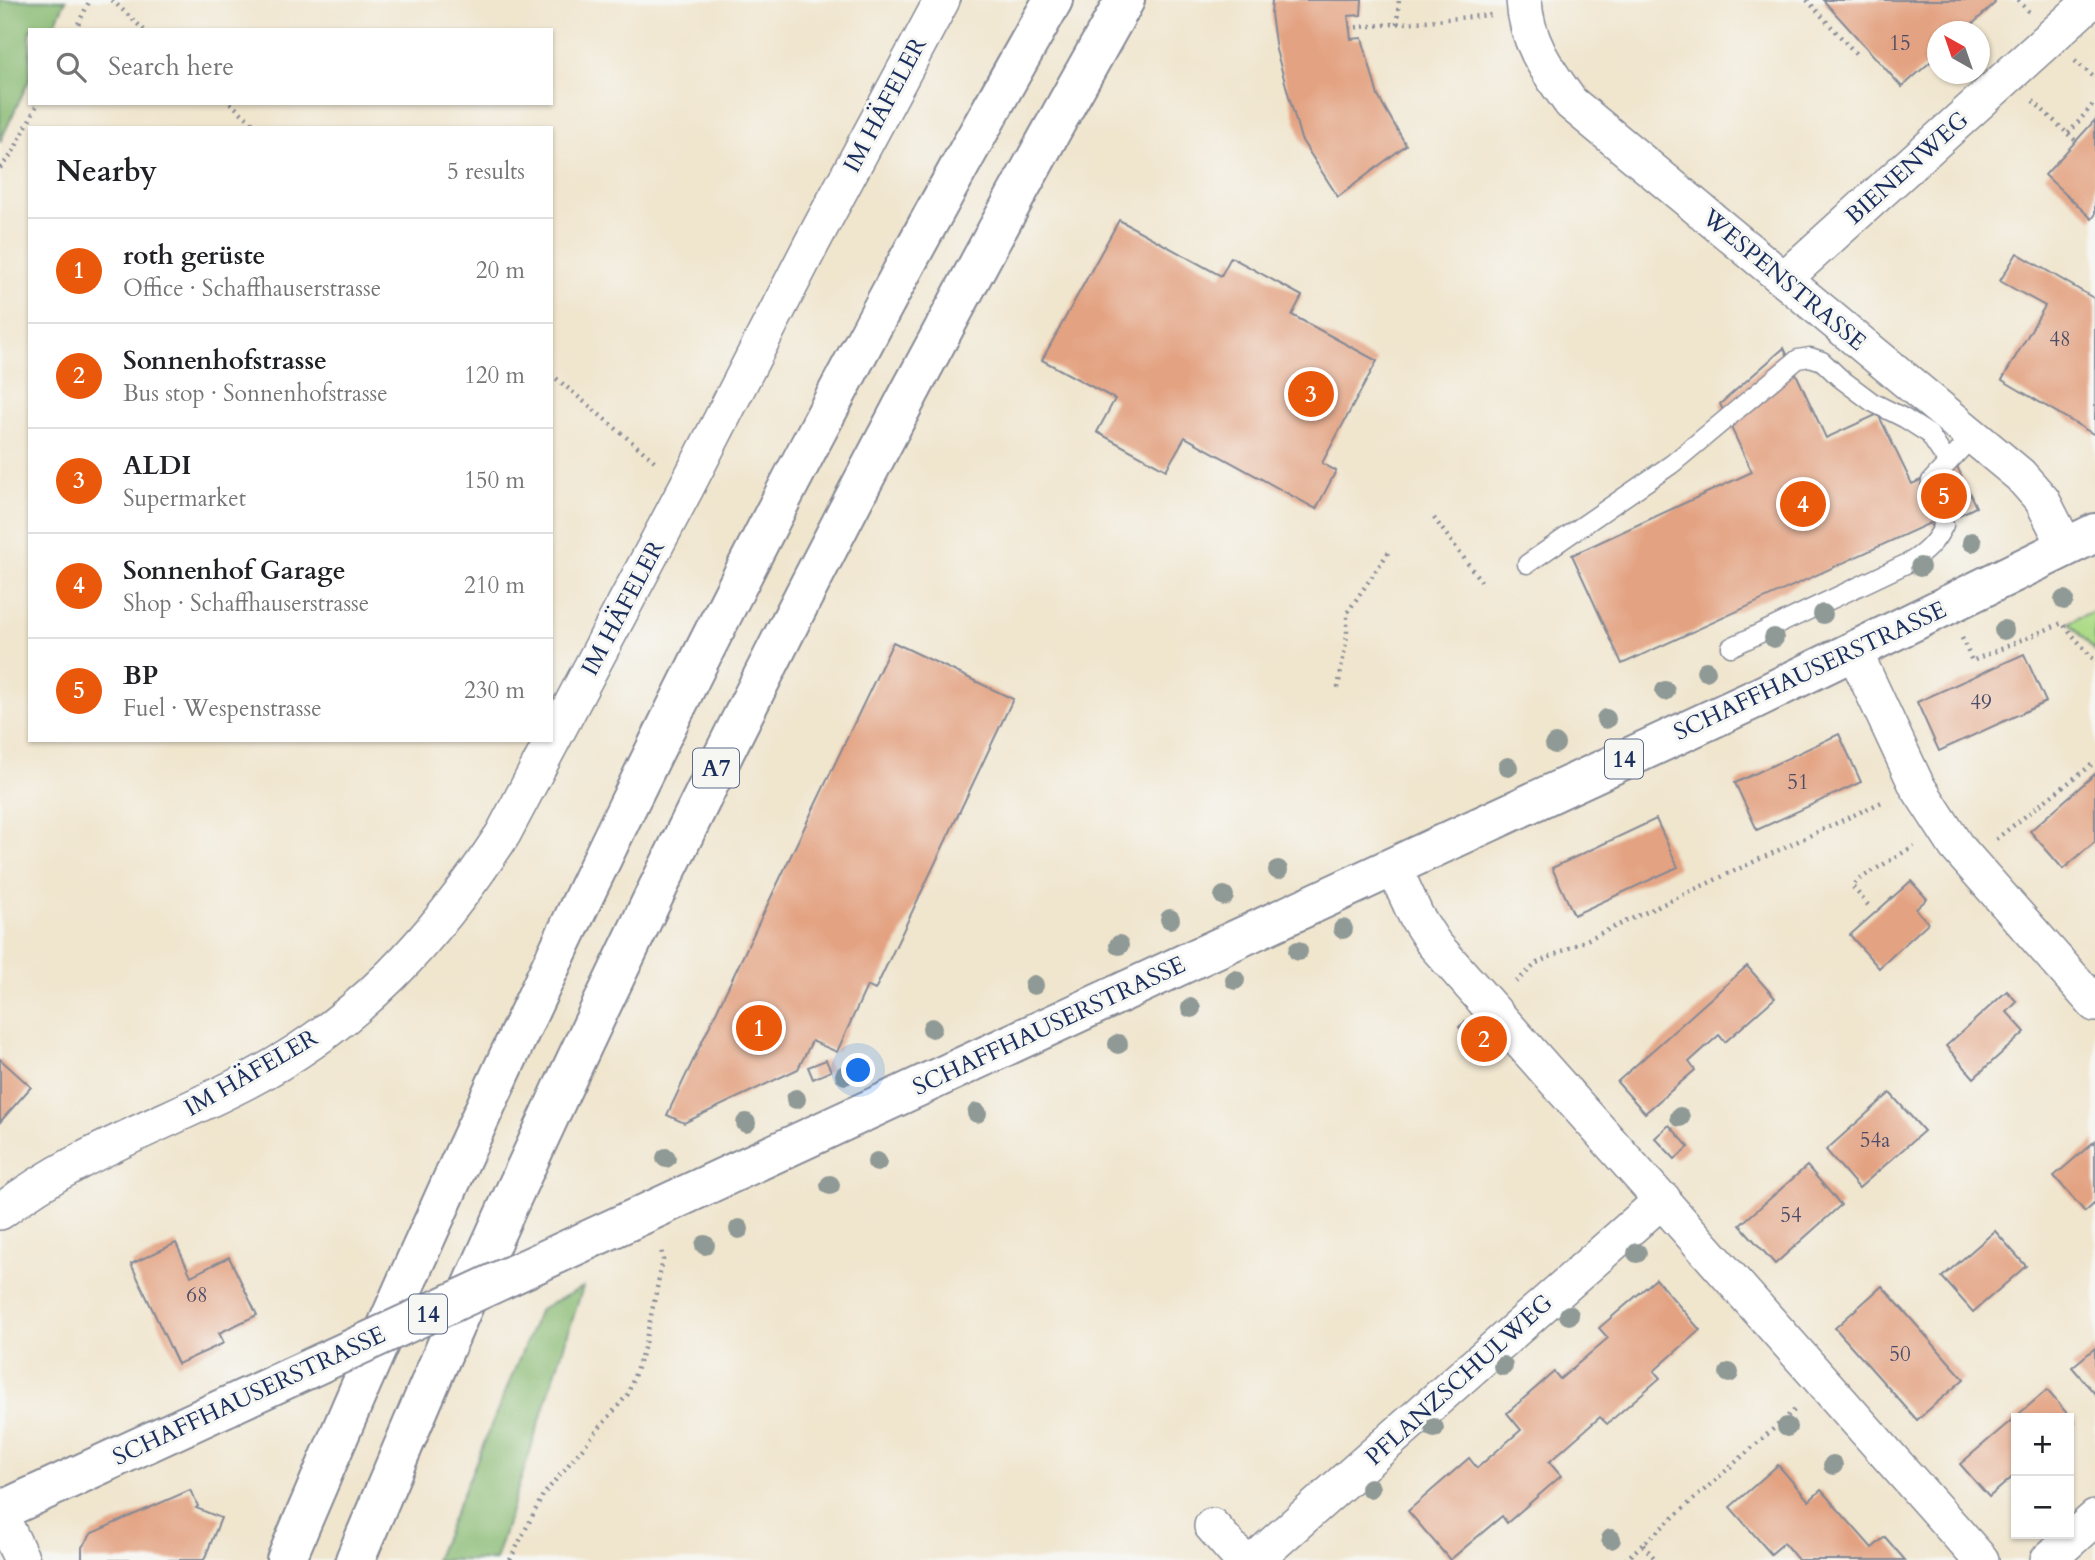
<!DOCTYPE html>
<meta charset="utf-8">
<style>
:root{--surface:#fff;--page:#f6f6f6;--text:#202124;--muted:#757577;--line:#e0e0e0;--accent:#ea580c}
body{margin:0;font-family:Cardo,serif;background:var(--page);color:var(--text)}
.controls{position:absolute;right:21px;bottom:21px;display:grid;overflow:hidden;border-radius:0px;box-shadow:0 2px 5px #0004}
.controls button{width:63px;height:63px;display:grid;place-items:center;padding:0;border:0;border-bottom:2px solid var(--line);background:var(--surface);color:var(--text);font:35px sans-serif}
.compass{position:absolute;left:1927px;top:21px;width:63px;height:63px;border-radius:50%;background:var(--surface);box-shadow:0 2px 5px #0004;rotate:320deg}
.you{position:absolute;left:859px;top:1071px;width:24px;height:24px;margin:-18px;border:5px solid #fff;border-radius:50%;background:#1a73e8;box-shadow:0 0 0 10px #1a73e833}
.badge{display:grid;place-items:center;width:46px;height:46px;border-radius:50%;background:var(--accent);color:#fff;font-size:23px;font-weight:700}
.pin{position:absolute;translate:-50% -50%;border:4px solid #fff;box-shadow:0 2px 7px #0006}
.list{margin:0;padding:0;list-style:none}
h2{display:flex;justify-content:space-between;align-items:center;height:91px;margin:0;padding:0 28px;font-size:30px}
h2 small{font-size:23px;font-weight:400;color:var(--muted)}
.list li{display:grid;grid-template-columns:46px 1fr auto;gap:21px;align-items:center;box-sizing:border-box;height:105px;padding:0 28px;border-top:2px solid var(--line)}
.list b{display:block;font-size:26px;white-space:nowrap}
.list p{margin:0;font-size:23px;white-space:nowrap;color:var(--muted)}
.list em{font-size:23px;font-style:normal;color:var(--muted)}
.icon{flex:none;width:38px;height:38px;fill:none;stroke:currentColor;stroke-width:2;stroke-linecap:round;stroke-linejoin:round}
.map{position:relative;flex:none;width:2095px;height:1560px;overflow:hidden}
.search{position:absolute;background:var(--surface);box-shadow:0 2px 5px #0004;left:28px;top:28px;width:525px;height:77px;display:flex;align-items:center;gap:18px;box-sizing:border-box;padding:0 24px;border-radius:0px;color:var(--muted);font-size:26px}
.panel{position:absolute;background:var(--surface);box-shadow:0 2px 5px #0004;left:28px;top:126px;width:525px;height:616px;border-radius:0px}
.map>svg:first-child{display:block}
.green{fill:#addb88;stroke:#648573;stroke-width:2}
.forest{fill:#8abb74;stroke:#527569;stroke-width:2}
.building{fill:#e3a281}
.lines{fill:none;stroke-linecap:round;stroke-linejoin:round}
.service-casing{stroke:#868a96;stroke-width:21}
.minor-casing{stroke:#868a96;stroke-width:38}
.primary-casing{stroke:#868a96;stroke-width:42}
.motorway-casing{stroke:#868a96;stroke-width:42}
.path{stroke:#868a96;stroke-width:4.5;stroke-dasharray:2 5;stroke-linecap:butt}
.service{stroke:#fff;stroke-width:18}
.minor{stroke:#fff;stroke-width:35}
.primary{stroke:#fff;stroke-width:38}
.motorway{stroke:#fff;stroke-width:38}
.primary-bridge-casing{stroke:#868a96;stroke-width:42;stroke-linecap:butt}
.primary-bridge{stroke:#fff;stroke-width:38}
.tree{fill:#8f9995}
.labels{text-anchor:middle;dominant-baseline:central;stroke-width:6;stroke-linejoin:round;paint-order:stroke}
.number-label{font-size:21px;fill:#4d4c67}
.shield{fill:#f6f6f2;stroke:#5d6b8a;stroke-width:2}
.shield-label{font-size:23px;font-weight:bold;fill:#1b2f5e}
.street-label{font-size:24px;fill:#1b2f5e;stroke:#f6f6f2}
</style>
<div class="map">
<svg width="2095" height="1560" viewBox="0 0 2095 1560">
<rect width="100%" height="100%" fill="#f6f6f2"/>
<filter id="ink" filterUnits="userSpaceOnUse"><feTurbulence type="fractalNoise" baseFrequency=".0143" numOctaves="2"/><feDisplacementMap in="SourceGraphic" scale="14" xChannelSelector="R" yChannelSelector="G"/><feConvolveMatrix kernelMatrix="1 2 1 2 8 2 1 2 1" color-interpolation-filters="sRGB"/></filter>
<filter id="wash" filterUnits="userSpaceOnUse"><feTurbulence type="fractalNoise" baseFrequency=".00686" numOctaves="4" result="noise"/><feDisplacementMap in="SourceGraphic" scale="28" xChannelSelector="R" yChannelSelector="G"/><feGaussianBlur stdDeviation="1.57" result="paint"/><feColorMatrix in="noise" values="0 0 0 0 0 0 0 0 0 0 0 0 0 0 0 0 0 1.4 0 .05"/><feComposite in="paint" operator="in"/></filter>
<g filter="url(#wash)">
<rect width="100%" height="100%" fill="#f0e5cd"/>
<polygon class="green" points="2095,610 2095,651 2069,622"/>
<g class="forest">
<polygon points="0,0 66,0 52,30 30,30 30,78 0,142"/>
<polygon points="583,1287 495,1560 435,1560 540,1309"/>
</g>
<g id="blocks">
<g class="building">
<polygon points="1272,0 1362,0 1361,15 1348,16 1351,39 1362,38 1378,96 1406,145 1338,197 1301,139 1276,50 1271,14"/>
<polygon points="1823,0 1993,0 1995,3 1964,32 1938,32 1938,55 1902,87"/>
<polygon points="2095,120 2095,215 2092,219 2045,175"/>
<polygon points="1119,220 1221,276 1231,257 1302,296 1292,315 1377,361 1322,463 1336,471 1316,509 1185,437 1166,470 1097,432 1115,399 1042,360"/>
<polygon points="2017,253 2095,299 2095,435 2002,380 2045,306 2000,281"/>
<polygon points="1784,348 1826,438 1878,414 1912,484 1956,464 1976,507 1932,528 1930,523 1622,664 1572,555 1752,472 1720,404"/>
<polygon points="893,642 1013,699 875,990 867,986 837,1052 812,1041 798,1069 684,1123 667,1115"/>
<polygon points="2024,654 2046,702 1939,751 1917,702"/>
<polygon points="1839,734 1861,782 1757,830 1735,783"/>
<polygon points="2095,774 2095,842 2063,869 2030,831"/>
<polygon points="1656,819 1678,867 1574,915 1552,868"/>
<polygon points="1911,881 1927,899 1916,909 1928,923 1879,968 1850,935"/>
<polygon points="1747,966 1775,998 1725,1042 1719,1035 1689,1062 1695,1070 1645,1113 1617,1082"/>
<polygon points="2007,991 2017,1002 2007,1012 2025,1032 1974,1078 1946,1046"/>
<polygon points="1465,1022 1481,1041 1474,1046 1459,1027"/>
<polygon points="0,1059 31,1087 0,1122"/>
<polygon points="826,1060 831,1071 813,1079 808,1067"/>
<polygon points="1890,1093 1924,1131 1859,1188 1826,1150"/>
<polygon points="1669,1125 1689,1147 1675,1159 1655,1138"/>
<polygon points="2095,1141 2095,1203 2085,1212 2054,1176"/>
<polygon points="1807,1166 1841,1205 1775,1264 1740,1225"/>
<polygon points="1995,1231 2026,1266 1973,1312 1942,1277"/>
<polygon points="176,1243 191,1276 229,1257 257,1315 219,1333 224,1343 178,1364 131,1264"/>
<polygon points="1656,1279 1700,1330 1654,1371 1660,1378 1607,1424 1600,1417 1549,1462 1561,1476 1507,1523 1502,1516 1450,1560 1408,1511 1469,1458 1477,1468 1521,1430 1507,1413 1554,1372 1560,1379 1608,1338 1599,1328"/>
<polygon points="1882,1286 1964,1379 1917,1420 1835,1328"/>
<polygon points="2095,1348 2095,1394 2072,1367"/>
<polygon points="2047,1390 2075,1423 2069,1429 2069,1418 2016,1418 2016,1474 1989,1497 1960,1464"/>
<polygon points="1778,1465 1809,1501 1821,1490 1872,1548 1885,1537 1905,1560 1798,1560 1784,1543 1771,1554 1730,1507"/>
<polygon points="190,1490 198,1506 196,1508 221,1518 204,1560 82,1560 82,1547 92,1533"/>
</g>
</g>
</g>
<g filter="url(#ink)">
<use href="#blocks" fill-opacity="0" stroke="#868a96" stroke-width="2"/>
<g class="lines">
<defs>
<g id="service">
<polyline points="1527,564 1672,464 1798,359 1810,357 1822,361 1840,378 1872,402 1904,418 1929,434 1948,463"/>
<path d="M1731,647L1910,562C1926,552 1936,542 1944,525L1930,491L1931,481L1973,436"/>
</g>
<g id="minor">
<path d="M1524,0C1526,42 1548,71 1571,103L2020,475L2042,500L2066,547"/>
<polyline points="1784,279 2092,0"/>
<polyline points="1854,651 1917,786 1956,846 2095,1004"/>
<polyline points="1393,866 1416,916 1434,944 1981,1560"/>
<path d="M0,1212C74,1154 165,1124 247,1081C360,1022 434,939 503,834L686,488L812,243L942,0"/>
<polyline points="0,1514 22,1560"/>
<polyline points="1212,1526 1242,1560"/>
<polyline points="1255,1560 1663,1199"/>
<polyline points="2048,1560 2095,1518"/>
</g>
<g id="primary">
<polyline points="629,1221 1755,699 2095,533"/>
<polyline points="0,1511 228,1406"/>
</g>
<g id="motorway">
<path d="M286,1560C511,1025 765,504 1053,0"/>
<path d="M355,1560C411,1428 466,1296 526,1167C709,769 909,381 1125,0"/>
</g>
</defs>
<use href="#service" class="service-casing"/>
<use href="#minor" class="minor-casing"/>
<use href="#primary" class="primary-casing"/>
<use href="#motorway" class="motorway-casing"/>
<g class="path">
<polyline points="112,0 144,30"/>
<polyline points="1807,0 1858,56"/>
<polyline points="2018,0 2029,12"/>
<polyline points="1397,24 1399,0"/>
<polyline points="1349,28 1491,15"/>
<polyline points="75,30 90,0"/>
<polyline points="2075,61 2095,78"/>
<polyline points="2033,101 2068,134 2095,102"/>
<polyline points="230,103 259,128"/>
<polyline points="2068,134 2076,141"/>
<polyline points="0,168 12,154 38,103"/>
<polyline points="551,374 658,464"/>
<polyline points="1434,518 1483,584"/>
<polyline points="1962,638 1972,661 2062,623 2095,661"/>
<polyline points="1338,688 1347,636 1347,613 1390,550"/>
<polyline points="1996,839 2095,762"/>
<polyline points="1868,905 1852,886 1861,878 1914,846"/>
<polyline points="1516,982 1537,963 1884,801"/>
<polyline points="1643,1545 1656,1560"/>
<polyline points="510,1560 543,1495 628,1394 644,1348 663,1260 661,1248"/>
<polyline points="1625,1560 1797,1408"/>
</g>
<use href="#service" class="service"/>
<use href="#minor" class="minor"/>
<use href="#primary" class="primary"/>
<use href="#motorway" class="motorway"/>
<defs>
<polyline id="primary-bridge" points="228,1406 629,1221"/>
</defs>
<use href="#primary-bridge" class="primary-bridge-casing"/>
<use href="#primary-bridge" class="primary-bridge"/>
</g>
<g class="tree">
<circle cx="1972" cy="542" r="10"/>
<circle cx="1920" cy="567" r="10"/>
<circle cx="2064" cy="600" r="10"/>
<circle cx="1823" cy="614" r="10"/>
<circle cx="2004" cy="630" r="10"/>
<circle cx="1774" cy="638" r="10"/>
<circle cx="1706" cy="671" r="10"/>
<circle cx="1665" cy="691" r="10"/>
<circle cx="1606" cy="719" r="10"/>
<circle cx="1555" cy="744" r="10"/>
<circle cx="1508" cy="767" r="10"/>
<circle cx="1278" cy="870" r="10"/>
<circle cx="1224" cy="896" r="10"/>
<circle cx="1170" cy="919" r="10"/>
<circle cx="1343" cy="929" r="10"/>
<circle cx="1119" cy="945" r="10"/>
<circle cx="1298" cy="951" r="10"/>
<circle cx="1235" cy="980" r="10"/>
<circle cx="1034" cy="985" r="10"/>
<circle cx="1191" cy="1008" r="10"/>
<circle cx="932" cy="1028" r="10"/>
<circle cx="1118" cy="1044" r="10"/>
<circle cx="845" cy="1075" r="10"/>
<circle cx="796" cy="1099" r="10"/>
<circle cx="977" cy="1113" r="10"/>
<circle cx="1680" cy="1117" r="10"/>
<circle cx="746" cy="1123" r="10"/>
<circle cx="666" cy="1158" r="10"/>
<circle cx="877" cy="1162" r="10"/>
<circle cx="830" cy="1185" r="10"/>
<circle cx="739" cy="1229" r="10"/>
<circle cx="705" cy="1245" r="10"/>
<circle cx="1637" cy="1253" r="10"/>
<circle cx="1569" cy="1315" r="10"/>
<circle cx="1503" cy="1366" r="10"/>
<circle cx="1729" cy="1373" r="10"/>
<circle cx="1787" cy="1427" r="10"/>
<circle cx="1434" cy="1428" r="10"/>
<circle cx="1833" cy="1465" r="10"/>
<circle cx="1370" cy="1488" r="10"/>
<circle cx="1611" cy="1539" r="10"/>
</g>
</g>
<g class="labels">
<g class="number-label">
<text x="1900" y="43">15</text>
<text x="2060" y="339">48</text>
<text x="1981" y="702">49</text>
<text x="1798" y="782">51</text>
<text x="1875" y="1140">54a</text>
<text x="1791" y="1215">54</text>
<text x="197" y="1295">68</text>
<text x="1900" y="1354">50</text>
</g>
<g class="shield">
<rect x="1605" y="739.5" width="38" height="39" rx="5"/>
<rect x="693" y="748.5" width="46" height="39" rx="5"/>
<rect x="409" y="1294.5" width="38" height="39" rx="5"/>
</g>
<g class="shield-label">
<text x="1624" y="759">14</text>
<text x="716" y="768">A7</text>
<text x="428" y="1314">14</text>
</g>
<g class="street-label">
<text transform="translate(885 105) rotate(-62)">IM HÄFELER</text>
<text transform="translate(1907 168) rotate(-42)">BIENENWEG</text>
<text transform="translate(1784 280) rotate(40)">WESPENSTRASSE</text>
<text transform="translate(623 608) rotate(-62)">IM HÄFELER</text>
<text transform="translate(1810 671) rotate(-25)">SCHAFFHAUSERSTRASSE</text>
<text transform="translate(1049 1026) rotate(-25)">SCHAFFHAUSERSTRASSE</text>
<text transform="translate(251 1073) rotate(-30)">IM HÄFELER</text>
<text transform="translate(1459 1380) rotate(-42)">PFLANZSCHULWEG</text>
<text transform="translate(249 1396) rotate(-25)">SCHAFFHAUSERSTRASSE</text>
</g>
</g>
</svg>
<div class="controls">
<button>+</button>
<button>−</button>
</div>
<svg class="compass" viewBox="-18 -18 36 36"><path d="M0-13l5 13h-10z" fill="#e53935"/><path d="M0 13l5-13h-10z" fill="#757577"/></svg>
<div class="you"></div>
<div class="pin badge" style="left:759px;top:1028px">1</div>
<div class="pin badge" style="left:1484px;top:1039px">2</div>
<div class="pin badge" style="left:1311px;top:394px">3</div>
<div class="pin badge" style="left:1803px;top:504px">4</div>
<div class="pin badge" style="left:1944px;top:496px">5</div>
<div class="search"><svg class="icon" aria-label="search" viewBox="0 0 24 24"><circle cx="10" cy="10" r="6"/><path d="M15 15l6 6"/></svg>Search here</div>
<section class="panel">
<h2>Nearby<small>5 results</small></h2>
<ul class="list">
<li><span class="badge">1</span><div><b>roth gerüste</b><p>Office · Schaffhauserstrasse</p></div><em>20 m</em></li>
<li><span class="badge">2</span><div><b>Sonnenhofstrasse</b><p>Bus stop · Sonnenhofstrasse</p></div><em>120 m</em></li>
<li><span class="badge">3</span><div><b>ALDI</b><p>Supermarket</p></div><em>150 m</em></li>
<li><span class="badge">4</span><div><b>Sonnenhof Garage</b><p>Shop · Schaffhauserstrasse</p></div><em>210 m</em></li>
<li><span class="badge">5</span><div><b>BP</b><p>Fuel · Wespenstrasse</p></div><em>230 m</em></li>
</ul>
</section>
</div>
